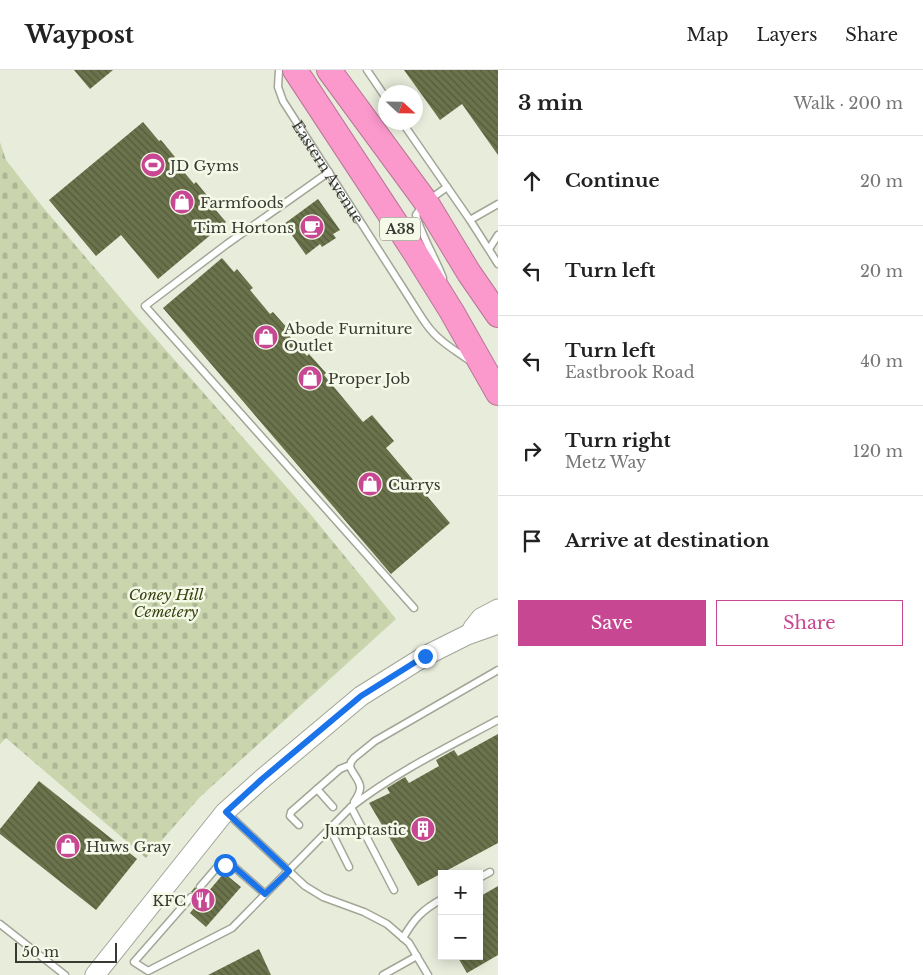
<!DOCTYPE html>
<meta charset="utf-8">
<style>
:root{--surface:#fff;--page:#f2f2f2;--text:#222;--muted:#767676;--line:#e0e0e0;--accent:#c74792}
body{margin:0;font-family:"Libre Baskerville",serif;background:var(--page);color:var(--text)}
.controls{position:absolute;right:15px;bottom:15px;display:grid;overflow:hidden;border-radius:0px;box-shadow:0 2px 12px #0003}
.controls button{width:45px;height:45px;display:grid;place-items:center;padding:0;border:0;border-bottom:1px solid var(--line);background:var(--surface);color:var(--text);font:25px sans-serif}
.compass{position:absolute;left:378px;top:15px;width:45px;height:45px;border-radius:50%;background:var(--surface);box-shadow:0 2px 12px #0003;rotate:112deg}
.scale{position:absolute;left:15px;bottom:12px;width:102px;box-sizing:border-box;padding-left:5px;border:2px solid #383933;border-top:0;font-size:14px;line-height:18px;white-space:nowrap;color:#383933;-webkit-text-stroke:4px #f5f9e8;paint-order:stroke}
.stop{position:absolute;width:15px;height:15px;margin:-11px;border:4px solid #1a73e8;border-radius:50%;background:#fff}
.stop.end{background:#1a73e8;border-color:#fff;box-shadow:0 1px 5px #0008}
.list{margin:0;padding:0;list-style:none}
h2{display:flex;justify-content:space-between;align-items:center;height:65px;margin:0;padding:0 20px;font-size:21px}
h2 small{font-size:16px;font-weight:400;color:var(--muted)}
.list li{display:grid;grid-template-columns:32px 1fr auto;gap:15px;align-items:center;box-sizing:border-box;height:90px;padding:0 20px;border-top:1px solid var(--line)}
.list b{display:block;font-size:19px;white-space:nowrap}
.list p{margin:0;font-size:16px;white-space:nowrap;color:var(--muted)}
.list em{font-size:16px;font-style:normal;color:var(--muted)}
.actions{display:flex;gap:10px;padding:15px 20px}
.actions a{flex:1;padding:11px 0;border:1px solid var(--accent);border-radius:0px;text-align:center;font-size:18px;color:var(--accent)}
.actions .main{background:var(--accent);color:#fff}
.icon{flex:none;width:28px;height:28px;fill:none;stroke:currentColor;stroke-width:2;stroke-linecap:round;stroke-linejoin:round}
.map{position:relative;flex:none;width:498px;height:905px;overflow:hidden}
header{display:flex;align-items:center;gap:30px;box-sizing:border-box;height:70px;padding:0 25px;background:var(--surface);border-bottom:1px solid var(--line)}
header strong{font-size:24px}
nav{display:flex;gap:28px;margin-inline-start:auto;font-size:18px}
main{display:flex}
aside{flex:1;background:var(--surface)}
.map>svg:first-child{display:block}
.cemetery{fill:url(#cemetery-stones)}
.building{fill:url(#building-back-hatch)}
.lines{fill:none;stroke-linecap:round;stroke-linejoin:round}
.lane-casing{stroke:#a2a697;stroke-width:9}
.secondary-casing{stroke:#a2a697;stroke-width:21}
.highway-casing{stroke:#b77796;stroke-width:26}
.lane{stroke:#fff;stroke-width:6}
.secondary{stroke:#fff;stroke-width:19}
.highway{stroke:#fb98cc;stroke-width:24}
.route{stroke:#1a73e8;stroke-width:6}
.labels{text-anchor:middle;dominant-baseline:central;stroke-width:5;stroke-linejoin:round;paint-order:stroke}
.shield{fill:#f5f9e8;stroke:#717369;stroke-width:1}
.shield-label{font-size:14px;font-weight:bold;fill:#383933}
.poi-label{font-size:15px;fill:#383933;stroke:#f5f9e8;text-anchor:start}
.street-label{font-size:15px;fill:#383933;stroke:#f5f9e8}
.park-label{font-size:15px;font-style:italic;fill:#38410f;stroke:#f5f9e8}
</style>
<header>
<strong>Waypost</strong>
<nav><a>Map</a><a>Layers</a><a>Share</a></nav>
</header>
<main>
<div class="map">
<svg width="498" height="905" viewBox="0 0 498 905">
<defs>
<pattern id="cemetery-stones" width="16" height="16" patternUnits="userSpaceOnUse" patternTransform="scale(1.25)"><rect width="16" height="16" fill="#cad4ad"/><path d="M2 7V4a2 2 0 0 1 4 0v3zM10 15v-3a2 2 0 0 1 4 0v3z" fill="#aeb795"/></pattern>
<pattern id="building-back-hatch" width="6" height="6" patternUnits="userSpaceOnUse" patternTransform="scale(1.25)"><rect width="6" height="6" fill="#6a734b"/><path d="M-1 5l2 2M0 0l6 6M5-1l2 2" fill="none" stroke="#545a3c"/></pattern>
</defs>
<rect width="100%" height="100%" fill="#e7ecdb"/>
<polygon class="cemetery" points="0,72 6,90 41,135 135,245 312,446 396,549 200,727 146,788 6,668 0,674"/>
<g class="building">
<polygon points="74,0 113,0 90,19"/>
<polygon points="404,0 498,0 498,85 462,34 440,50"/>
<polygon points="143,52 159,71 161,70 175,87 173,89 194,114 196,112 210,129 208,131 226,152 158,209 121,165 96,186 49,130"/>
<polygon points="318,129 340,160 333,164 336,168 322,177 320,174 306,185 284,154"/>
<polygon points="222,188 234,202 237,199 253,218 250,220 270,244 273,242 289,260 286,262 307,286 309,284 326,303 324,305 363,352 372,345 394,371 386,378 450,453 391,504 163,238"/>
<polygon points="498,664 498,773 418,816 369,733 390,723 387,718 405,707 409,713 439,696 436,690 454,680 458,686"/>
<polygon points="39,711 137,789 96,840 0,764 0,759"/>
<polygon points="224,803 241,817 206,857 190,843 198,833 195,830 195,824 191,822 195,817 197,821 204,820 207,823"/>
<polygon points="498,816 498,885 467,903 457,886 479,886 479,827"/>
<polygon points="259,879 271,905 208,905"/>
</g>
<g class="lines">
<defs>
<g id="lane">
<path id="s1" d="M279,0L278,17L283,31L410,229C419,243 428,260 441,270C450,278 461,284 470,291"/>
<polyline points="367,0 386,28"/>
<polyline points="402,52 470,150 498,194"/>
<polyline points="329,102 227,174 145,236 414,538"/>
<polyline points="429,130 447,117"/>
<path d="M422,136L416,145C422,167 435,187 443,208"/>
<polyline points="470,150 498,134"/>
<polyline points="489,179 498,165"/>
<polyline points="317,719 333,737"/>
<path d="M354,732C366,714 358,713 350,697L351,692L354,688L375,671L498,600"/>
<polyline points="351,737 394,820"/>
<polyline points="226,742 305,816 323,827 364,842 387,854 409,873 428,905"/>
<polyline points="299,755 290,746 291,742 340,699 350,695"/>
<polyline points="330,759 349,797"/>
<polyline points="479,808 490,802"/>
<polyline points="200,817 218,796 232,795 265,824"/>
<path d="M191,827L134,892L148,901L232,858L351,737C396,702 448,677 498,650"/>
<polyline points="0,854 65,905"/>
<path d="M403,868C414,849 422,840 442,829"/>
<polyline points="383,905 417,886"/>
</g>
<g id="secondary">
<polyline points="473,558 481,548 498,539"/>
<polyline points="95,905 225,742 262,709 361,626 425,586 467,565 498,554"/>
</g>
<g id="highway">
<polyline points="295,0 414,181 452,242 498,323"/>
<polyline points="329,0 426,132 469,203 498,245"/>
</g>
</defs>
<use href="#lane" class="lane-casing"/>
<use href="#secondary" class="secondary-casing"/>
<use href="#highway" class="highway-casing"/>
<use href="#lane" class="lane"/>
<use href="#secondary" class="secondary"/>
<use href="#highway" class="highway"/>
</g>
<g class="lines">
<polyline class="route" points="225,795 232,795 265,824 289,801 226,742 262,709 361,626 425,586"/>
</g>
<defs>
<symbol id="stadium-disc" viewBox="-11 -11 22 22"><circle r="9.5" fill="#c74792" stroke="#f5f9e8"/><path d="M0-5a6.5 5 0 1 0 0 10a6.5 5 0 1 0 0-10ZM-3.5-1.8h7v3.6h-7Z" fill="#fff"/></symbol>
<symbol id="shop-disc" viewBox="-11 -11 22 22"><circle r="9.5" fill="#c74792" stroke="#f5f9e8"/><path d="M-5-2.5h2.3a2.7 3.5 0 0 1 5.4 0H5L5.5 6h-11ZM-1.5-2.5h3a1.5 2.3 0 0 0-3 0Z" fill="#fff"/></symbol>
<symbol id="cafe-disc" viewBox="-11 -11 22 22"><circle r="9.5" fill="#c74792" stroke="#f5f9e8"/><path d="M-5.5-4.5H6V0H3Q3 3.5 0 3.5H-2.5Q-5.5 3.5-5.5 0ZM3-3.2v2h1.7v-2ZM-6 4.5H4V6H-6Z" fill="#fff"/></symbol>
<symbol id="building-disc" viewBox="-11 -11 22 22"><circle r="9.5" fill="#c74792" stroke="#f5f9e8"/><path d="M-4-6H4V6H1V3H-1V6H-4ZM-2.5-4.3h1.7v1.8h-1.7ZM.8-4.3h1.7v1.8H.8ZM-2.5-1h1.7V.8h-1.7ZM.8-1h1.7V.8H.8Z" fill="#fff"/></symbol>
<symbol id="restaurant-disc" viewBox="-11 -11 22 22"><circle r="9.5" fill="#c74792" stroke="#f5f9e8"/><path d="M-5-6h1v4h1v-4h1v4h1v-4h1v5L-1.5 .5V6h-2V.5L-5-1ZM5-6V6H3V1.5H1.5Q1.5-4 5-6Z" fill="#fff"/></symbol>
</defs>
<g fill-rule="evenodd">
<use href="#stadium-disc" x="139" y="81" width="28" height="28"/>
<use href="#shop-disc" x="168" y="118" width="28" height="28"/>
<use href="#cafe-disc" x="298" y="143" width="28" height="28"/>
<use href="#shop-disc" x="252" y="253" width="28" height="28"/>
<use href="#shop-disc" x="296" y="294" width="28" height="28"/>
<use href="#shop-disc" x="356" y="400" width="28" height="28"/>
<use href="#building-disc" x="409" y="745" width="28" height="28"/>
<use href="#shop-disc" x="54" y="762" width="28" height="28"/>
<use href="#restaurant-disc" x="189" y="816" width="28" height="28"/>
</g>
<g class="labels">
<rect class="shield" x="380" y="147.5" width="40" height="23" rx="4"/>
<g class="shield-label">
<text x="400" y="159">A38</text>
</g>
<g class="poi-label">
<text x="170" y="95">JD Gyms</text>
<text x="200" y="132">Farmfoods</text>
<text x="294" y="157" text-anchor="end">Tim Hortons</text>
<text x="284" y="258">Abode Furniture<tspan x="284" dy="17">Outlet</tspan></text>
<text x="328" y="308">Proper Job</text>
<text x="388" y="414">Currys</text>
<text x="406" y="759" text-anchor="end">Jumptastic</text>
<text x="86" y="776">Huws Gray</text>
<text x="186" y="830" text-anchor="end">KFC</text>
</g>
<g class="street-label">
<text stroke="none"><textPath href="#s1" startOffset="116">Eastern Avenue</textPath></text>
</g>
<g class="park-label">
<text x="166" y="524">Coney Hill<tspan x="166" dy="17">Cemetery</tspan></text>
</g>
</g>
</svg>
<div class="controls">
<button>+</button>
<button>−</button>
</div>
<svg class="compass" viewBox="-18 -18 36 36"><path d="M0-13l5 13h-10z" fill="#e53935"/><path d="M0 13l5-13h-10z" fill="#767676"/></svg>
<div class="scale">50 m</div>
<div class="stop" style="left:225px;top:795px"></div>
<div class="stop end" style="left:425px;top:586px"></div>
</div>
<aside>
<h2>3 min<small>Walk · 200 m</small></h2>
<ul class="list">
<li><svg class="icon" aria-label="ahead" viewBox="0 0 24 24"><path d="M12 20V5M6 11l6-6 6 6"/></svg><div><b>Continue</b></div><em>20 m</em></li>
<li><svg class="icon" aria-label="left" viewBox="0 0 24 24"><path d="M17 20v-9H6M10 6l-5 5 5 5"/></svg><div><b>Turn left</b></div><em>20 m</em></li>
<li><svg class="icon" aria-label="left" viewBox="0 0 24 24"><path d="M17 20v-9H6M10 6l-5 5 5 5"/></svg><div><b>Turn left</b><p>Eastbrook Road</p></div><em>40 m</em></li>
<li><svg class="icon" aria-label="right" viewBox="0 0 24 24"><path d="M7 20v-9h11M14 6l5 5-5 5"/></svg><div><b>Turn right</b><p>Metz Way</p></div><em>120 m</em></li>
<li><svg class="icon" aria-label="arrive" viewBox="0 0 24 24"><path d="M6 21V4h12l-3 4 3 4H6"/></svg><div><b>Arrive at destination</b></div></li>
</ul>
<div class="actions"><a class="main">Save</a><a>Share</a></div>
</aside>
</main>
